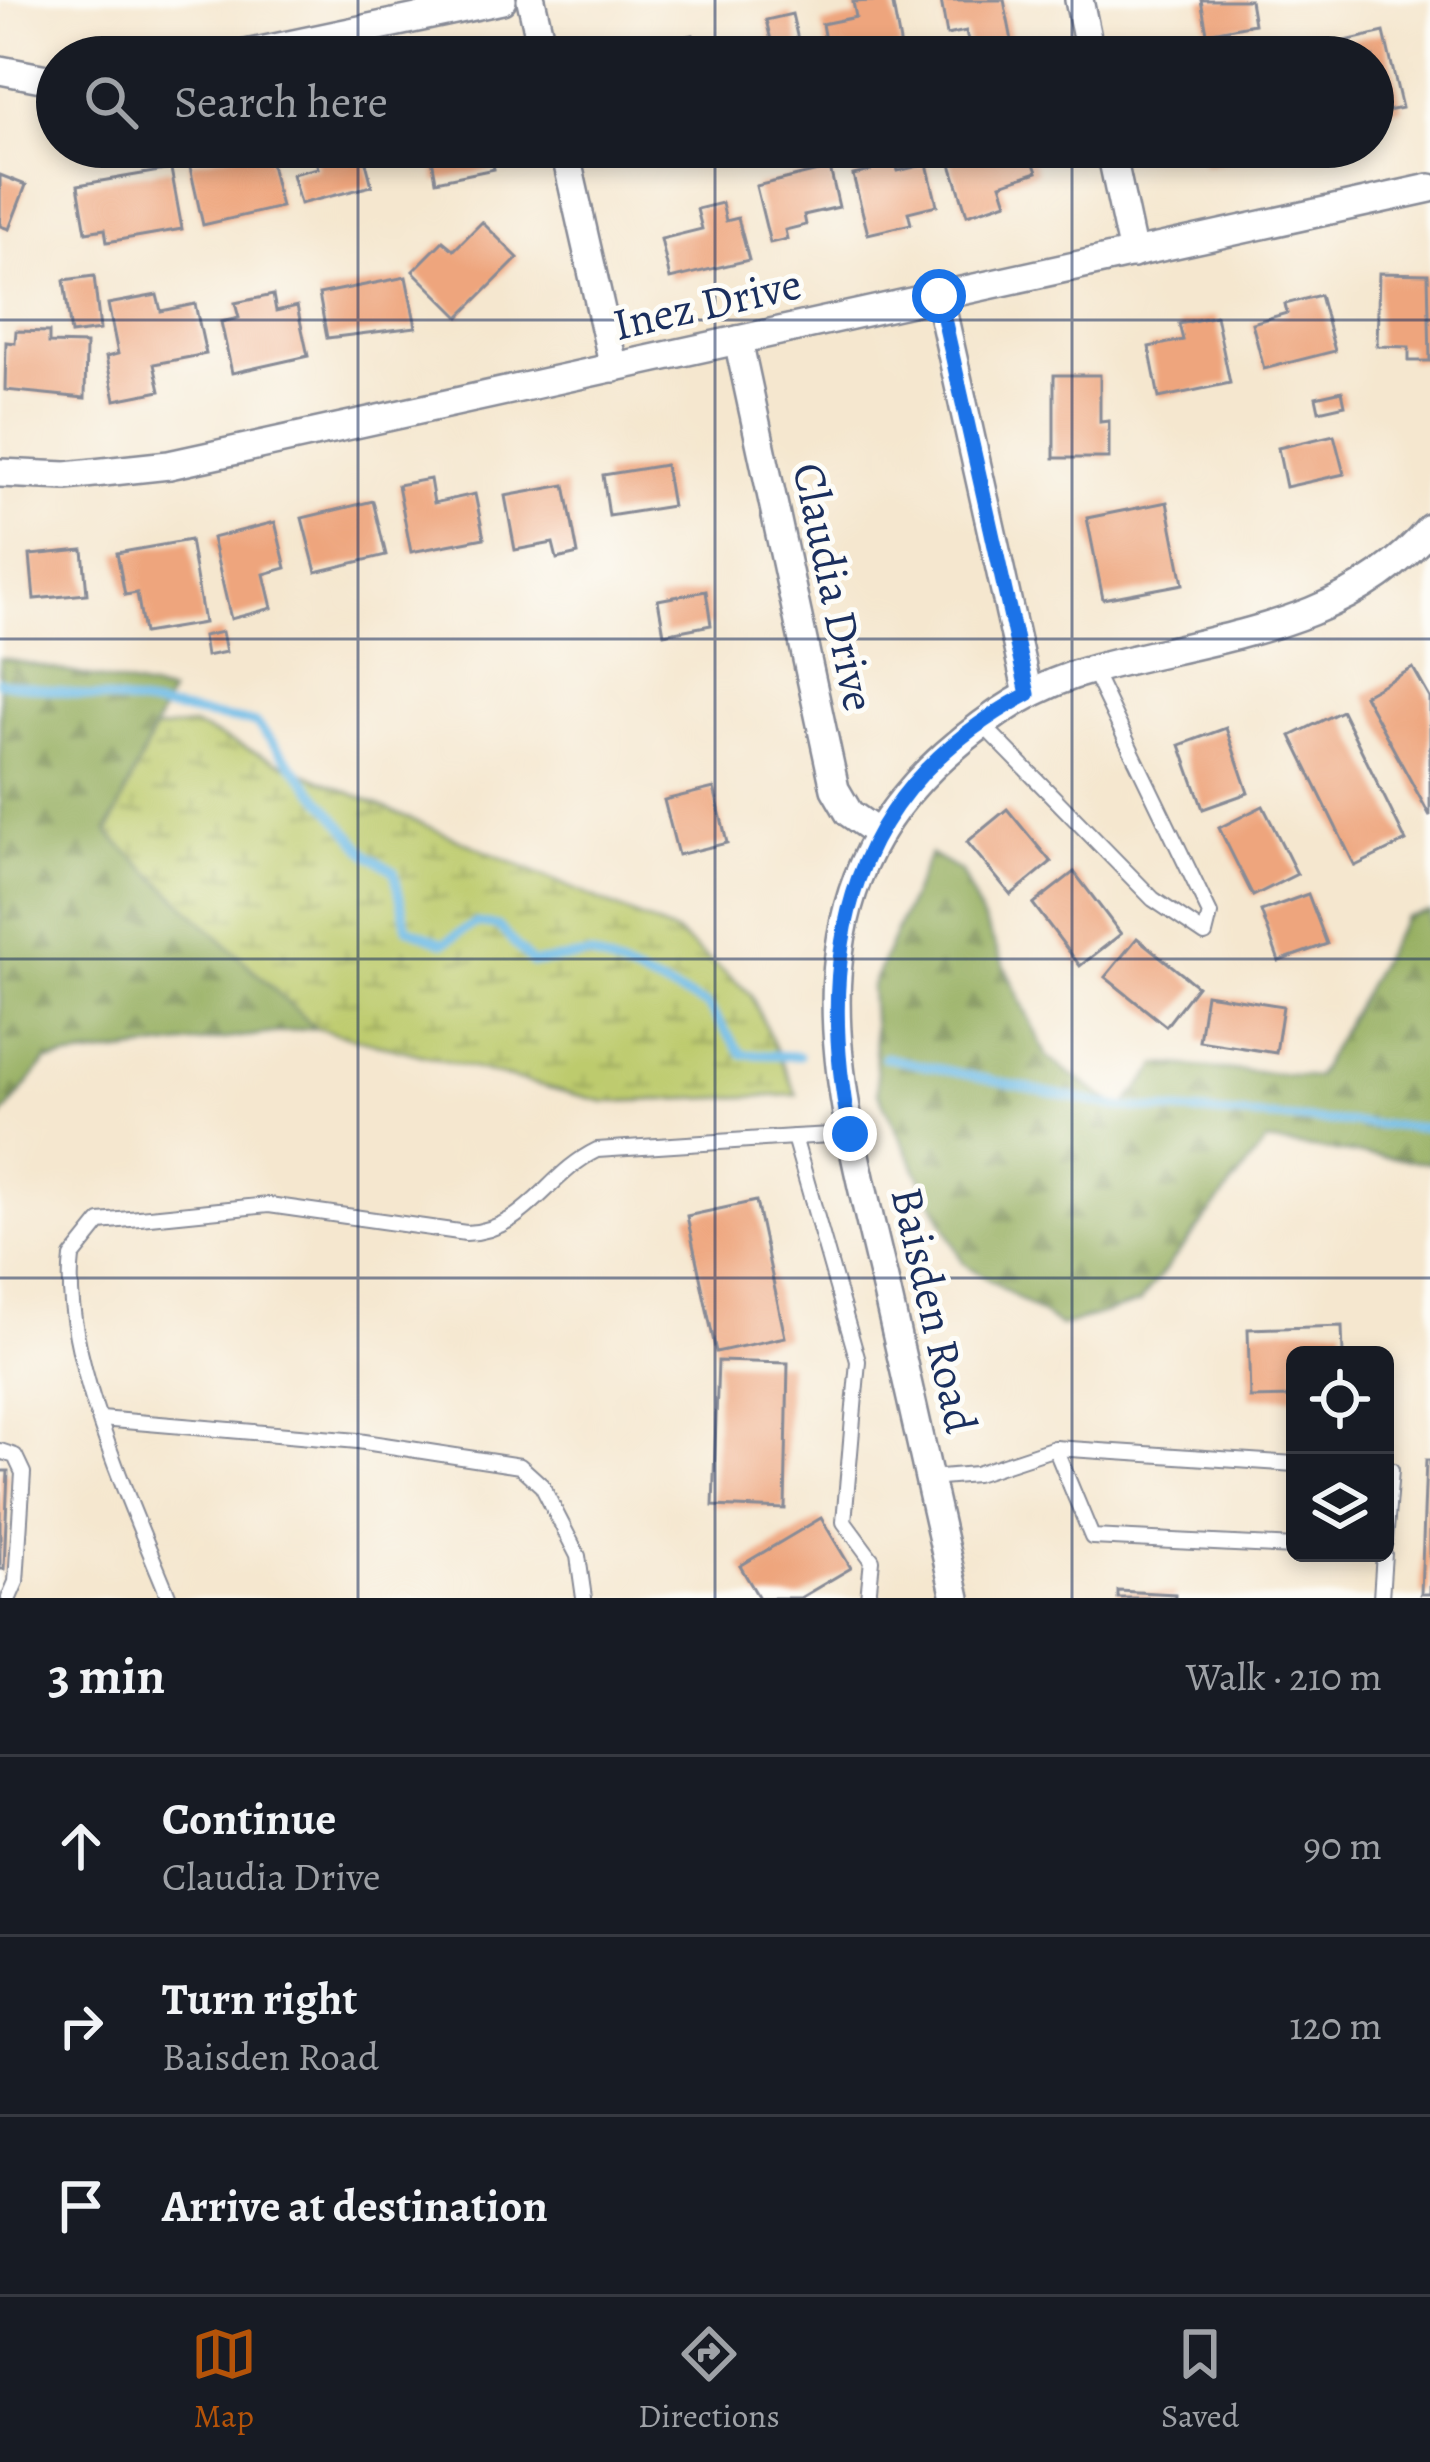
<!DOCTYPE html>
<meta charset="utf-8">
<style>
:root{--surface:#171b24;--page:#242831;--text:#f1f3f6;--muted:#9ea1a6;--line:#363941;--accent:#b45309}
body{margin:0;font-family:Alegreya,serif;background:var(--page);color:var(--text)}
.controls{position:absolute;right:36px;bottom:36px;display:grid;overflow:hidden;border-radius:18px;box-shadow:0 6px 18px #0003}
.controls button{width:108px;height:108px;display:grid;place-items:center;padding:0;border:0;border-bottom:3px solid var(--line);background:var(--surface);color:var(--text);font:60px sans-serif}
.stop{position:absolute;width:36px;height:36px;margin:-27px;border:9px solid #1a73e8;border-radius:50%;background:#fff}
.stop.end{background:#1a73e8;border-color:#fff;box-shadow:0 3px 12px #0008}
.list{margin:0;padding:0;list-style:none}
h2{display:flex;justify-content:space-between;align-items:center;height:156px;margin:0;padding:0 48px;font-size:51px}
h2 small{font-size:39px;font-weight:400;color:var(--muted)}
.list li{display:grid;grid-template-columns:78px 1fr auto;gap:36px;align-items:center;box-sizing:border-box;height:180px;padding:0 48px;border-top:3px solid var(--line)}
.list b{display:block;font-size:45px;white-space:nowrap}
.list p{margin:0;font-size:39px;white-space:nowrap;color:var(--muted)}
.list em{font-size:39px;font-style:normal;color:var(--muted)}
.icon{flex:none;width:66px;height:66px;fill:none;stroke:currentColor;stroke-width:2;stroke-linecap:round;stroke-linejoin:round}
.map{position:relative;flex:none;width:1430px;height:1598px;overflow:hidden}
.search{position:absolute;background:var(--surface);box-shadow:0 6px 18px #0003;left:36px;right:36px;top:36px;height:132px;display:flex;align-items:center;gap:30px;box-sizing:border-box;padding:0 42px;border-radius:66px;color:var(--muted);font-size:45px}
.sheet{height:696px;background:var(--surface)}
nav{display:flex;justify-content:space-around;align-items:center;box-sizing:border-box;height:168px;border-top:3px solid var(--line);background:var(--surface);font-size:33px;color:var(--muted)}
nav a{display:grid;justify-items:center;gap:6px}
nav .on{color:var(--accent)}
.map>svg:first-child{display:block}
.forest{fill:url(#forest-firs);stroke:#586f5f;stroke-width:3}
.wetland{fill:url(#wetland-marsh);stroke:#6c7d66;stroke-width:3}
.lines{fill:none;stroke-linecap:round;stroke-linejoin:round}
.stream{stroke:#6cbae6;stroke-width:9}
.building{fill:#eea57d}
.service-casing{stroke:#888b96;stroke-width:18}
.minor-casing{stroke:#888b96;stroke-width:32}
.service{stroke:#fff;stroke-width:14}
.minor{stroke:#fff;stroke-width:27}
.route{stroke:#1a73e8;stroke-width:15}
.grid{fill:none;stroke:#1b2f5e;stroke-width:3;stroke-opacity:0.55}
.labels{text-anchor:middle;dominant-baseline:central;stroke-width:10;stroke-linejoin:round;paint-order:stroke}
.street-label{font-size:45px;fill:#1b2f5e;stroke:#fdfcf7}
</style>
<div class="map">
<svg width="1430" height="1598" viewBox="0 0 1430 1598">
<defs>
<pattern id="forest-firs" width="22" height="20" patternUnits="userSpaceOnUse" patternTransform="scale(3)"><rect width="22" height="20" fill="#96af60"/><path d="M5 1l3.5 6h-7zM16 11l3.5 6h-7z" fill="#7a8f52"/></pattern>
<pattern id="wetland-marsh" width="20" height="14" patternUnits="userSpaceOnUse" patternTransform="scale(3)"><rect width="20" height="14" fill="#bdcb6d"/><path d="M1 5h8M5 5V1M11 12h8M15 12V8" fill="none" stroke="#99a55d"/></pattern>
</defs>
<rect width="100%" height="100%" fill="#fdfcf7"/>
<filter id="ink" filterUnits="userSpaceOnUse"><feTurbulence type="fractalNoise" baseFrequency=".00833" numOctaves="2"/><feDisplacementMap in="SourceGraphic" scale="24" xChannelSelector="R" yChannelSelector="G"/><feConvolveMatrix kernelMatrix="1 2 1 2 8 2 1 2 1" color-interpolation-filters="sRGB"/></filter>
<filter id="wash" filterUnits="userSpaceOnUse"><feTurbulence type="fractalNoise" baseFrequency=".004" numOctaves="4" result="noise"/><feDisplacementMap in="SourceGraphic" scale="48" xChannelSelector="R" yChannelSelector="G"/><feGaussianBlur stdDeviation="2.7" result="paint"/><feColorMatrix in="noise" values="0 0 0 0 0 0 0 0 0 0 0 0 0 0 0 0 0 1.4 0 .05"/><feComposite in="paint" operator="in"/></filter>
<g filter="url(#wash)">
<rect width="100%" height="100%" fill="#f5e7cf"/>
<g class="forest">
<polygon points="0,658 170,693 108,833 315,1028 46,1061 0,1119"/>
<polygon points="930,854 961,872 1047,1057 1121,1110 1159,1064 1316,1077 1405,917 1430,912 1430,1163 1266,1142 1139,1303 1061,1326 963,1263 878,1093 871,988"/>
</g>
<polygon class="wetland" points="192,725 676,933 750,993 797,1095 605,1102 315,1028 108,833 154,730"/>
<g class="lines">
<g class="stream">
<polyline points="0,682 256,723 369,856 394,871 407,928 444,943 476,923 498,926 532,963 590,955 707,1005 742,1054 799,1056"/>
<polyline points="884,1057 1116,1107 1430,1128"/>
</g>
</g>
<g id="blocks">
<g class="building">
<polygon points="892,0 901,48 828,57 822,24 856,17 853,2"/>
<polygon points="941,0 1004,0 1014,51 971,57 966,31 947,35"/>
<polygon points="1201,0 1250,0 1254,24 1207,33"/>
<polygon points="792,14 802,57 736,57 734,48 771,40 766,20"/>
<polygon points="1384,32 1402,108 1373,114 1373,57 1349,57 1345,41"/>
<polygon points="693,35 697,57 621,57 620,49"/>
<polygon points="267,147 281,207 203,225 189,163"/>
<polygon points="342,147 362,147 372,186 300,204 292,174 318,168 314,154"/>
<polygon points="430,147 490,147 494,169 436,181"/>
<polygon points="892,147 898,171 927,164 937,205 908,212 911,224 868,234 853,175 870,171 866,151"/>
<polygon points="984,147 1028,147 1037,172 1001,184 1007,202 967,215 949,158"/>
<polygon points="1201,147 1296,147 1296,149 1204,165"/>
<polygon points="830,168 839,207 804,215 806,225 785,230 787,239 770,243 756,186"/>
<polygon points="171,169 182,229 107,242 105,229 86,232 78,185"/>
<polygon points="0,175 26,185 9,229 0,226"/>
<polygon points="722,203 726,221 738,218 749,260 670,279 661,239 702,229 697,209"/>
<polygon points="482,222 518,258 459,317 413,271 443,241 454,250"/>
<polygon points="1379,273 1428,274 1430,361 1409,361 1409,347 1377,346"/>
<polygon points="94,276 100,330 71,334 64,280"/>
<polygon points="406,277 416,327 327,338 319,294"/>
<polygon points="157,295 161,311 195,304 206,354 154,364 160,391 115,400 106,357 118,354 108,304"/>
<polygon points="273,295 276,311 297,306 308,356 232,373 221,322 239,318 235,303"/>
<polygon points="1320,295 1335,351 1264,369 1252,323 1287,313 1285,304"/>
<polygon points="1216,316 1230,383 1159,398 1149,347 1183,340 1179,324"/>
<polygon points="16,331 49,332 49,343 86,344 85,398 5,390 6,342 15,343"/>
<polygon points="1054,375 1100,375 1100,422 1109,421 1109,458 1054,458"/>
<polygon points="1342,391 1345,405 1319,411 1316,397"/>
<polygon points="1334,435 1344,474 1286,487 1278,448"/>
<polygon points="665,465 672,506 609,516 603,475"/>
<polygon points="430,479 434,503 475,494 484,538 411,552 398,485"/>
<polygon points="565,485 578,554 557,559 553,543 515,550 505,496"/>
<polygon points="373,501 386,555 316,572 302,518"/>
<polygon points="1167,502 1183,584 1103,599 1087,518"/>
<polygon points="275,522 286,568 264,574 272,608 231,619 212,538"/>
<polygon points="190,540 204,623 144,633 137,593 125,595 117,553"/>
<polygon points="83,550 87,594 34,599 30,555"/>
<polygon points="706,591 711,625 664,634 658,600"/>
<polygon points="222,632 226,652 206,656 203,636"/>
<polygon points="1413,668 1430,698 1430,816 1364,695"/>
<polygon points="1342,711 1406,841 1355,866 1291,736"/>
<polygon points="1226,728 1248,793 1203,809 1180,745"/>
<polygon points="714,788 727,843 678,855 664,800"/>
<polygon points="1263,806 1297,874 1253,896 1219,828"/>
<polygon points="1007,809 1051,862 1011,895 967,842"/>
<polygon points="1074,872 1121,934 1080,966 1033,904"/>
<polygon points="1308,894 1327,944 1279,961 1261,911"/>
<polygon points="1137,938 1197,986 1166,1026 1105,977"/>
<polygon points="1206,994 1283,1006 1276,1053 1199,1041"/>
<polygon points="756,1201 785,1337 716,1352 687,1216"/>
<polygon points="1342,1326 1343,1355 1295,1355 1295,1397 1250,1398 1248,1329"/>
<polygon points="718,1361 788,1363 785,1509 713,1506"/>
<polygon points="1426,1460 1430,1460 1430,1594 1421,1594"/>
<polygon points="0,1471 8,1471 4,1569 0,1569"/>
<polygon points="821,1518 851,1568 800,1598 759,1598 740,1566"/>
<polygon points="1118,1591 1175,1594 1175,1598 1118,1598"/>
</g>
</g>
</g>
<g filter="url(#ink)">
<use href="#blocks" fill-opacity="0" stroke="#888b96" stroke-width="3"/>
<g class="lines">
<defs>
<g id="service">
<polyline points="981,723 1153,899 1205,934 1210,914 1092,669"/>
<polyline points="794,1137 850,1134"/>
<polyline points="101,1419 358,1441 520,1466 542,1486 578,1556 584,1598"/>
<polyline points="1055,1448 1092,1537 1295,1547"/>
<polyline points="0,1451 15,1456 23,1473 16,1582 9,1598"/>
<polyline points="1385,1470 1391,1470 1385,1542"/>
<polyline points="929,1478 976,1474 1055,1448 1295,1464"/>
<path d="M169,1598C133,1509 60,1351 72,1257L100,1222L269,1205L466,1233C526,1231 547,1174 597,1150L794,1137L858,1361L844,1522L872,1560L868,1598"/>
<polyline points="1381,1598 1384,1553"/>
</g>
<g id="minor">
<polyline points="531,0 544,57"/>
<polyline points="1079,0 1091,57"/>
<polyline points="232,57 502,0"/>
<polyline points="0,70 57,81"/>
<polyline points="564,147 614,368"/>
<polyline points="1110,147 1133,254"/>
<polyline points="939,296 1028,694"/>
<polyline points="738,340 835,789 849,813 879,834"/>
<polyline points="0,473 66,476 169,465 1430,188"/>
<path d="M956,1598C933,1495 909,1391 886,1288C842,1099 777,904 946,754C990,715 1036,684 1094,669C1211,637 1347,629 1430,528"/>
</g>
</defs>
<use href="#service" class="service-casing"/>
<use href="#minor" class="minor-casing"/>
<use href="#service" class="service"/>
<use href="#minor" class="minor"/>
</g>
</g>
<g class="lines" filter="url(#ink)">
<path class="route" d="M850,1134C814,947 848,790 1028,694L939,296"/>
</g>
<path class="grid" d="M358,0V57M715,0V57M1072,0V57M358,147V1598M715,147V1598M1072,147V1598M0,320H1430M0,639H1430M0,959H1430M0,1278H1430"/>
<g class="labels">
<g class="street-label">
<text transform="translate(707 304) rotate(-13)">Inez Drive</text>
<text transform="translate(834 587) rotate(78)">Claudia Drive</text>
<text transform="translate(934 1310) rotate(77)">Baisden Road</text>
</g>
</g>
</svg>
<div class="controls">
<button><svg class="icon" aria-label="locate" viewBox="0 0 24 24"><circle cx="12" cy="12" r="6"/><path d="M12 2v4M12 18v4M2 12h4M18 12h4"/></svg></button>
<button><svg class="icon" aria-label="layers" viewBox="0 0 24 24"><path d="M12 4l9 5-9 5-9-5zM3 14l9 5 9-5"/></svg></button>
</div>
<div class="stop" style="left:939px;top:296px"></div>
<div class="stop end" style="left:850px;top:1134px"></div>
<div class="search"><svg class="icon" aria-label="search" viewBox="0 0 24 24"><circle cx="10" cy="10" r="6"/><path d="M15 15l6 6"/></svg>Search here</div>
</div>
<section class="sheet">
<h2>3 min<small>Walk · 210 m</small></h2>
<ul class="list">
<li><svg class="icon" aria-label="ahead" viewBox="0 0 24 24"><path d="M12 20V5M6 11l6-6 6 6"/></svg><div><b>Continue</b><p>Claudia Drive</p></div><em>90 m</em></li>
<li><svg class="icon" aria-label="right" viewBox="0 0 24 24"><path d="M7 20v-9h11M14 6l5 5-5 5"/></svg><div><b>Turn right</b><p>Baisden Road</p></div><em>120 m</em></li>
<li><svg class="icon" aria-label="arrive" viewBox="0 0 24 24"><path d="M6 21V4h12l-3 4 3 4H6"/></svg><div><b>Arrive at destination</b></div></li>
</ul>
</section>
<nav>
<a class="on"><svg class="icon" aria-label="map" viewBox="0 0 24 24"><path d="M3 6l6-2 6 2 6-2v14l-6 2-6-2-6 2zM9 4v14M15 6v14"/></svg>Map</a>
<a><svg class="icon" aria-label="directions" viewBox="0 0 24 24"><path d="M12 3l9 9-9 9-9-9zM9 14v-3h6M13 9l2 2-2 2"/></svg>Directions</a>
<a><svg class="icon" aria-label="saved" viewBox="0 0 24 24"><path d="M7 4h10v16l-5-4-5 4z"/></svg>Saved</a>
</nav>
